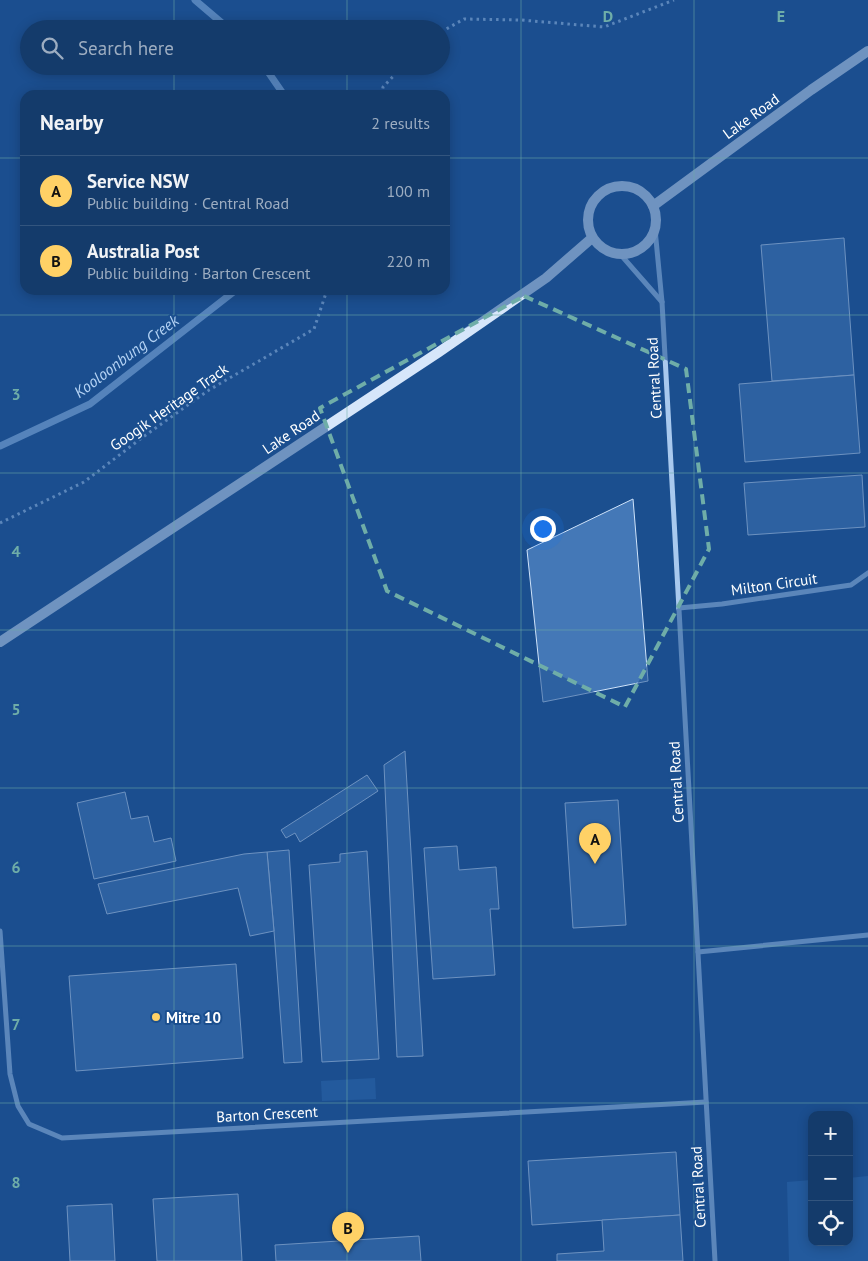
<!DOCTYPE html>
<meta charset="utf-8">
<style>
:root{--surface:#143b6b;--page:#1d4271;--text:#f1f3f6;--muted:#9dadc1;--line:#33557e;--accent:#ffd166}
body{margin:0;font-family:"PT Sans",sans-serif;background:var(--page);color:var(--text)}
.controls{position:absolute;right:15px;bottom:15px;display:grid;overflow:hidden;border-radius:10px;box-shadow:0 2px 12px #0003}
.controls button{width:45px;height:45px;display:grid;place-items:center;padding:0;border:0;border-bottom:1px solid var(--line);background:var(--surface);color:var(--text);font:25px sans-serif}
.you{position:absolute;left:542px;top:528px;width:18px;height:18px;margin:-12px;border:4px solid #fff;border-radius:50%;background:#1a73e8;box-shadow:0 0 0 8px #1a73e833}
.badge{display:grid;place-items:center;width:32px;height:32px;border-radius:50%;background:var(--accent);color:#111;font-size:16px;font-weight:700}
.pin{position:absolute;translate:-50% -41px;filter:drop-shadow(0 1px 2px #0008)}
.pin::after{content:'';position:absolute;top:26px;width:18px;height:15px;background:inherit;clip-path:polygon(0 0,100% 0,50% 100%)}
.list{margin:0;padding:0;list-style:none}
h2{display:flex;justify-content:space-between;align-items:center;height:65px;margin:0;padding:0 20px;font-size:21px}
h2 small{font-size:16px;font-weight:400;color:var(--muted)}
.list li{display:grid;grid-template-columns:32px 1fr auto;gap:15px;align-items:center;box-sizing:border-box;height:70px;padding:0 20px;border-top:1px solid var(--line)}
.list b{display:block;font-size:19px;white-space:nowrap}
.list p{margin:0;font-size:16px;white-space:nowrap;color:var(--muted)}
.list em{font-size:16px;font-style:normal;color:var(--muted)}
.icon{flex:none;width:28px;height:28px;fill:none;stroke:currentColor;stroke-width:2;stroke-linecap:round;stroke-linejoin:round}
.map{position:relative;flex:none;width:868px;height:1261px;overflow:hidden}
.search{position:absolute;background:var(--surface);box-shadow:0 2px 12px #0003;left:20px;top:20px;width:430px;height:55px;display:flex;align-items:center;gap:12px;box-sizing:border-box;padding:0 18px;border-radius:28px;color:var(--muted);font-size:19px}
.panel{position:absolute;background:var(--surface);box-shadow:0 2px 12px #0003;left:20px;top:90px;width:430px;height:205px;border-radius:15px}
.map>svg:first-child{display:block}
.green{fill:#2e69ad}
.lines{fill:none;stroke-linecap:round;stroke-linejoin:round}
.stream{stroke:#9cc4f0;stroke-width:7}
.building{fill:#4478b7;stroke:#cfe3fa}
.path{stroke:#a9c9ee;stroke-width:3;stroke-dasharray:2.5 4;stroke-linecap:butt}
.minor{stroke:#a9c9ee;stroke-width:5}
.secondary{stroke:#d6e6fa;stroke-width:10}
.marked{fill:none;stroke:#6fada8;stroke-width:4;stroke-dasharray:10 6;stroke-linejoin:round}
.grid{fill:none;stroke:#6fada8;stroke-width:1;stroke-opacity:0.55}
.poi-dot{fill:#ffd166;stroke:#1b4f8f;stroke-width:2}
.labels{text-anchor:middle;dominant-baseline:central;stroke-width:4;stroke-linejoin:round;paint-order:stroke}
.street-label{font-size:15px;fill:#fff;stroke:#1b4f8f}
.poi-label{font-size:15px;font-weight:bold;fill:#fff;stroke:#1b4f8f;text-anchor:start}
.water-label{font-size:16px;font-style:italic;fill:#b5d3f5;stroke:#1b4f8f}
.grid-label{font-size:16px;text-anchor:middle;font-weight:bold;fill:#6fada8;stroke:#1b4f8f;stroke-width:4;stroke-linejoin:round;paint-order:stroke}
</style>
<div class="map">
<svg width="868" height="1261" viewBox="0 0 868 1261">
<rect width="100%" height="100%" fill="#1b4f8f"/>
<g class="green">
<polygon points="375,1078 376,1099 322,1101 321,1081"/>
<polygon points="868,1176 868,1261 789,1261 787,1182 812,1180 812,1242 849,1242 849,1178"/>
</g>
<g class="lines">
<g class="stream">
<polyline points="195,0 229,29"/>
<polyline points="264,66 284,95"/>
<polyline points="0,446 90,404 236,290"/>
</g>
</g>
<g class="building">
<polygon points="844,238 854,375 772,381 761,245"/>
<polygon points="854,375 860,453 745,462 739,384"/>
<polygon points="862,475 865,527 748,535 744,483"/>
<polygon points="633,499 648,681 543,702 527,550"/>
<polygon points="405,751 423,1056 397,1057 384,765"/>
<polygon points="367,775 378,791 300,842 295,833 286,838 281,830"/>
<polygon points="125,792 131,819 148,816 154,842 171,838 176,861 94,879 77,803"/>
<polygon points="618,800 626,925 573,928 565,803"/>
<polygon points="457,846 459,870 496,867 499,909 490,909 495,975 433,979 424,848"/>
<polygon points="289,850 302,1062 284,1063 274,931 267,852"/>
<polygon points="367,851 379,1059 322,1062 309,865 340,862 340,854"/>
<polygon points="267,852 274,931 250,936 238,888 107,914 98,884 244,854"/>
<polygon points="236,964 243,1058 76,1071 69,976"/>
<polygon points="676,1152 680,1215 532,1225 528,1161"/>
<polygon points="238,1194 242,1261 157,1261 153,1199"/>
<polygon points="112,1204 115,1261 70,1261 67,1206"/>
<polygon points="680,1215 683,1261 557,1261 557,1254 604,1251 602,1220"/>
<polygon points="419,1236 421,1261 276,1261 275,1245"/>
</g>
<g class="lines">
<g class="path">
<polyline points="441,32 464,19 521,20 604,27 674,0"/>
<polyline points="382,95 383,87 403,66"/>
<polyline points="0,523 84,482 143,437 209,390 314,329 327,290"/>
</g>
<g class="minor">
<polyline points="655,229 662,302 715,1261"/>
<polyline points="621,255 662,302"/>
<polyline points="679,608 722,604 851,585 868,573"/>
<polyline points="0,931 10,1074 18,1106 29,1124 62,1138 706,1102"/>
<polyline points="698,952 868,935"/>
</g>
<g class="secondary">
<circle cx="622" cy="220" r="34"/>
<polyline points="653,206 811,90 868,51"/>
<polyline points="0,642 439,352 546,278 592,238"/>
</g>
</g>
<path d="M0 0H868V1261H0ZM524,296L686,369L709,549L625,707L387,591L320,408Z" fill="#1b4f8f" fill-opacity=".55" fill-rule="evenodd"/>
<path class="marked" d="M524,296L686,369L709,549L625,707L387,591L320,408Z"/>
<path class="grid" d="M174,0V29M347,0V29M521,0V1261M694,0V1261M174,66V95M347,66V95M0,158H25M445,158H868M174,290V1261M347,290V1261M0,315H868M0,473H868M0,630H868M0,788H868M0,946H868M0,1103H868"/>
<circle class="poi-dot" cx="156" cy="1017" r="5"/>
<g class="labels">
<g class="street-label">
<text transform="translate(751 116) rotate(-36)">Lake Road</text>
<text transform="translate(654 378) rotate(-93)">Central Road</text>
<text transform="translate(169 407) rotate(-35)">Googik Heritage Track</text>
<text transform="translate(291 432) rotate(-34)">Lake Road</text>
<text transform="translate(774 584) rotate(-8)">Milton Circuit</text>
<text transform="translate(676 782) rotate(-93)">Central Road</text>
<text transform="translate(267 1114) rotate(-3)">Barton Crescent</text>
<text transform="translate(698 1187) rotate(-93)">Central Road</text>
</g>
<g class="poi-label">
<text x="166" y="1017">Mitre 10</text>
</g>
<g class="water-label">
<text transform="translate(126 356) rotate(-37)">Kooloonbung Creek</text>
</g>
</g>
<g class="grid-label">
<text x="608" y="22">D</text>
<text x="781" y="22">E</text>
<text x="16" y="400">3</text>
<text x="16" y="557">4</text>
<text x="16" y="715">5</text>
<text x="16" y="873">6</text>
<text x="16" y="1030">7</text>
<text x="16" y="1188">8</text>
</g>
</svg>
<div class="controls">
<button>+</button>
<button>−</button>
<button><svg class="icon" aria-label="locate" viewBox="0 0 24 24"><circle cx="12" cy="12" r="6"/><path d="M12 2v4M12 18v4M2 12h4M18 12h4"/></svg></button>
</div>
<div class="you"></div>
<div class="pin badge" style="left:595px;top:864px">A</div>
<div class="pin badge" style="left:348px;top:1253px">B</div>
<div class="search"><svg class="icon" aria-label="search" viewBox="0 0 24 24"><circle cx="10" cy="10" r="6"/><path d="M15 15l6 6"/></svg>Search here</div>
<section class="panel">
<h2>Nearby<small>2 results</small></h2>
<ul class="list">
<li><span class="badge">A</span><div><b>Service NSW</b><p>Public building · Central Road</p></div><em>100 m</em></li>
<li><span class="badge">B</span><div><b>Australia Post</b><p>Public building · Barton Crescent</p></div><em>220 m</em></li>
</ul>
</section>
</div>
